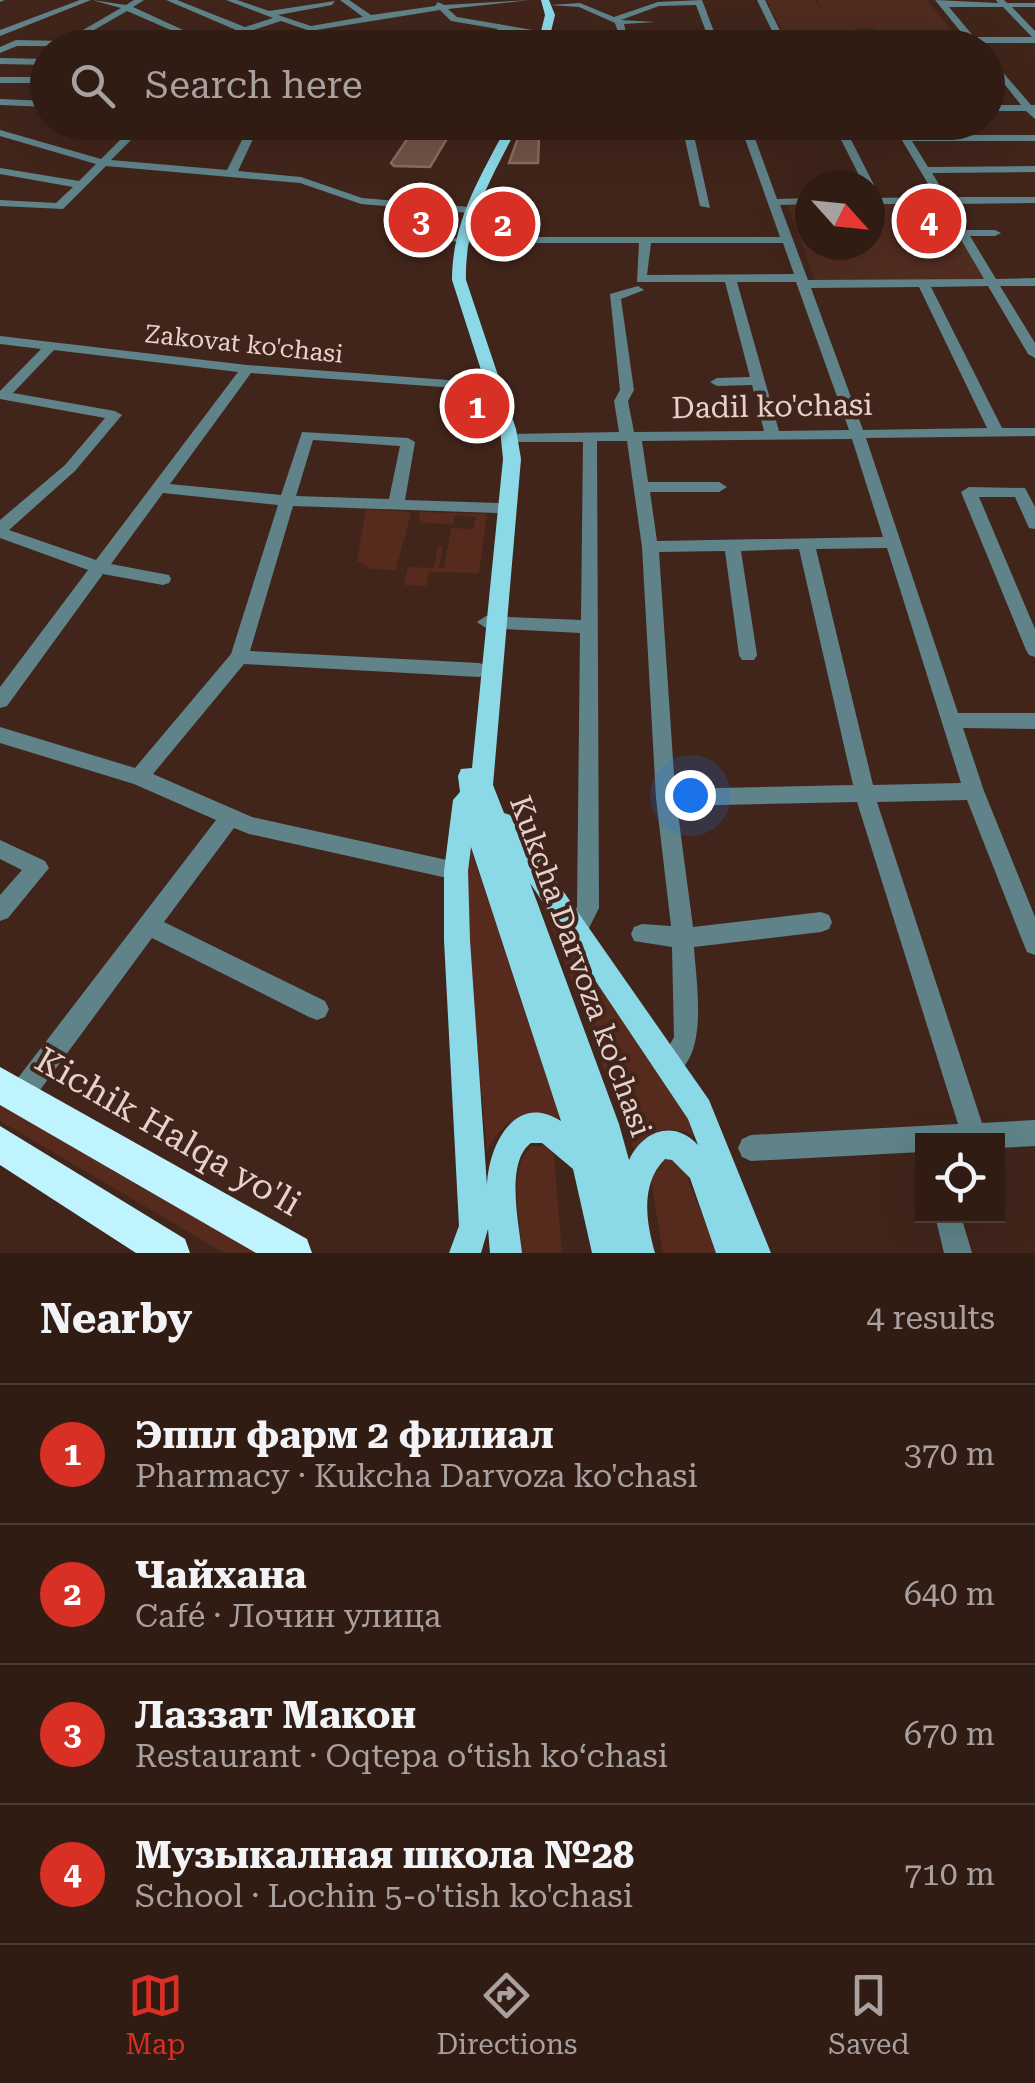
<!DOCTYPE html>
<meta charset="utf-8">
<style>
:root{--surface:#311c14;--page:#39251d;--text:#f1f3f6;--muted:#a8a1a0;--line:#4c3a34;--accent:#d93025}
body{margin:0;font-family:"Roboto Serif",serif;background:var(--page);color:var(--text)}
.controls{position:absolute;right:30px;bottom:30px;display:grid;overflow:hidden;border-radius:0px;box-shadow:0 10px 40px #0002}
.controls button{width:90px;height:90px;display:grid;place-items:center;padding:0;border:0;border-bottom:2px solid var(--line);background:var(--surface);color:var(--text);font:50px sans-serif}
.compass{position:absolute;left:795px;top:170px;width:90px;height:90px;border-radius:50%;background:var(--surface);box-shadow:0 10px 40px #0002;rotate:117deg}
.you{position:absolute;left:690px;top:795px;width:35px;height:35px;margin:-25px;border:8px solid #fff;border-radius:50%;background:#1a73e8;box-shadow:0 0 0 15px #1a73e833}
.badge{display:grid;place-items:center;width:65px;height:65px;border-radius:50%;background:var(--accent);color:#fff;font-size:32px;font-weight:700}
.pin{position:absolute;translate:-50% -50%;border:5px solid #fff;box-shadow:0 2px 10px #0006}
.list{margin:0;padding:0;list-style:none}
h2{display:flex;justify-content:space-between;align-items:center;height:130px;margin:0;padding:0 40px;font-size:42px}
h2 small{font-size:32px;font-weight:400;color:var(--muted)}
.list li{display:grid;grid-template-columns:65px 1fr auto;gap:30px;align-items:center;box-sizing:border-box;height:140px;padding:0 40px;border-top:2px solid var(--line)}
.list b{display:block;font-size:38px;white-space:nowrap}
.list p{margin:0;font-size:32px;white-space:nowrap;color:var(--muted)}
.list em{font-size:32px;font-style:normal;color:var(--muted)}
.icon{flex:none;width:55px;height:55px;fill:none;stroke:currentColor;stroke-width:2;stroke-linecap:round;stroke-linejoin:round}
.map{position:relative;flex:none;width:1035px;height:1253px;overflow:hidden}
.search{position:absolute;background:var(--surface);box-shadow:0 10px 40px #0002;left:30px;right:30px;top:30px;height:110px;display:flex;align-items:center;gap:25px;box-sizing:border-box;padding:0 35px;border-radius:55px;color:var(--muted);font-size:38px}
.sheet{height:690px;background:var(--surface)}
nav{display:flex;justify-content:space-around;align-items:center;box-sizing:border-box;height:140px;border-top:2px solid var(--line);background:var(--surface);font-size:28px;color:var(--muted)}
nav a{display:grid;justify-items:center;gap:5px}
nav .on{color:var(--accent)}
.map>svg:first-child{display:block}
.built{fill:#4f2b20}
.green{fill:#562a1c}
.building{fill:#725247;stroke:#8d6b60;stroke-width:2.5}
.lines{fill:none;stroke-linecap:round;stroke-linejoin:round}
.minor{fill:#5f8389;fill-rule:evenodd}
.major{fill:#8bd9e6;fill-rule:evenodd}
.highway{fill:#bff4fe;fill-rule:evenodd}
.labels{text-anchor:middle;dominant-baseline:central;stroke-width:8;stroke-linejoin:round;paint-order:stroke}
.far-street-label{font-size:25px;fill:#e6d2cc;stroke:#41251b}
.street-label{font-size:30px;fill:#e6d2cc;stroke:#41251b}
.near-street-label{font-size:35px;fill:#e6d2cc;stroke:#41251b}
</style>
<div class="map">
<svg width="1035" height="1253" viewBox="0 0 1035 1253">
<rect width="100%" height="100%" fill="#41251b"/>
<g class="built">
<polygon points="766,0 815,0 824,16 817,0 927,0 959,40 883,39 874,28 856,28 848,15 861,39 787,39"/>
<polygon points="787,204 810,204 810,245 870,245 870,204 900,204 904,211 944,211 984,280 815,280"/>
</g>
<g class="green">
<polygon points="366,509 411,512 396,570 371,569 357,561"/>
<polygon points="419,512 487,514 479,573 429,572 426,586 404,585 408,567 434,568 438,545 443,546 439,568 444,568 451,528 473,529 476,517 455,515 453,524 420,523"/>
<path d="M467,851H471L563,1120C528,1107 505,1118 487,1150L463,897Z"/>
<path d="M531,873L696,1122V1137C672,1124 651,1128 634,1150Z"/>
<polygon points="0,1103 256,1253 224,1253 0,1121"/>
<path d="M531,1146H544L554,1155L562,1253H522C521,1224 507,1167 531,1146Z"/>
<polygon points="667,1158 682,1164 717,1253 663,1253 652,1187 652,1177"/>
</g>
<g class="building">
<polygon points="421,126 451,132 430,167 394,166 391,163 414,129"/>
<polygon points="539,137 538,163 509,163 518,138"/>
</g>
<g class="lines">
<g class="minor">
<polygon points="0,0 5,0 0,2"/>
<polygon points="80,0 91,0 0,36 0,30"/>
<path d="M92,0L126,5L134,0H144L133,7L205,40L236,30L166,0H177L245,27L273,18L226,0H237L269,11L335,1L332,5L278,15L311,26L363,17L340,0H349L371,15L435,6L438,2L444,5L530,0L448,9L457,17L550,33L612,37L618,32L615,23L579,7L550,5L580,3L614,17L658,2L702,0L716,37H775L757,0H765L783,37H965L935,0L998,3L996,0H1004L1007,3H1035V7H1012L1035,31V43H979L980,48H974L970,43H786L788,48H779L777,43H718L720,48H712L710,43H614L507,30L483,48H473L498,29L451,21L440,10L310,31L281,21L201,47L17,46L0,53V47L16,40L64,41L121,8ZM696,5L708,37H621L626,32L624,24L655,22L621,20L659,6ZM949,7H1003L1032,37H974ZM127,11L196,41H75Z"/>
<polygon points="988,55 1031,105 1035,105 1035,119 1026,111 988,111 988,105 1021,105 988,63"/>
<polygon points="0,58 48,59 48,65 0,64"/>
<rect x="0" y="77" width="48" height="6"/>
<polygon points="0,99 48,101 48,107 0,105"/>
<polygon points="138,122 149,122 111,160 227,170 251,122 261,122 238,171 301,177 362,198 469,207 475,210 469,213 361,204 300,183 106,166 63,209 0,206 0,200 56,203 73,187 0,174 0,168 79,181 96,164 0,136 0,130 101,159"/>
<polygon points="681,122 691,122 710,208 700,206"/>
<path d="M739,122H749L777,199L810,198V204L780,205L808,280L984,279L940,204H870V198L936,197L891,122H901L909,135H1035V141H912L928,167L1035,166V172L932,173L947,197H1035V203L951,204L966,230H995L1001,233L995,236H970L996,279L1035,278V286H1000L1035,343V358L1028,354L988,286L931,287L1002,428H1035V436L866,438L958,713H1035V729L963,728L984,791L1035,917V955L1027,952L1024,945L967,800L877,802L982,1123L1035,1120V1146L998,1148V1140H922V1152L751,1161L742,1157L738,1148L742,1139L751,1135L958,1124L857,802L677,806L693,927L821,912L829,915L832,922L829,929L821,932L694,947C696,982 710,1060 671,1076L662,1073L659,1064L674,1037L672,947L634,941L631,934L634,927L642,924L671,926L656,798L642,547L627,441H597L599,908L586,934L578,937L570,934L567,927L577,907L580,633L486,628L477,622L486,616L581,620L583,442H511L504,438L511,434L619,432L614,401L620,390L610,294L638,286L644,290L621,299L634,390L628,401L634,432L764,431L752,385L717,386L710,382L717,378L750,377L725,282H637L639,243H458L452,240L458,237H780ZM651,243H783L794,274L647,275ZM737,282H796L849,430L779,431ZM919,287L987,428L863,430L811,288ZM852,439L883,537L657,541L650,492H719L727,487L719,482H648L642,441ZM887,548L961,783L873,785L816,549ZM799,549L853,785L675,789L659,552L725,551L739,655L742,660H754L757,655L741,551Z"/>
<polygon points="832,122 842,122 874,185 873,187 864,185"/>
<path d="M0,336L247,365L488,383L490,386L483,390L251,373L170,484L281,495L302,432L408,438L415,442L405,500L498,503L506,508L498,513L293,506L250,651L479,663L485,665L488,670L485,675L479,677L244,664L153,774L252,817L456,862L464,864L467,871L464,878L456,880L249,834L234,828L164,922L325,1001L329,1009L325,1017L317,1020L309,1017L152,938L29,1105L20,1108L11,1105L8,1096L11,1087L216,820L134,784L0,743V727L135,768L231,654L278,505L163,493L111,564L169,575L171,579L169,583L163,585L103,574L7,706L0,708V687L88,570L0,538V520L65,465L105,418L0,399V391L41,349L0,344ZM54,350L238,372L96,560L9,530L75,471L122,415L115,411L13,393ZM313,440L400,446L389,499L296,496Z"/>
<polygon points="969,487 1025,488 1035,507 1035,529 1029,528 1015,497 979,497 1035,629 1035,657 1029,655 1026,650 961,492"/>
<polygon points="0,840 45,861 49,868 8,918 0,921 0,895 22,870 0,859"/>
<polygon points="935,1216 961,1216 972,1253 944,1253"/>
</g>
<g class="major">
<polygon points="541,0 549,0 555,15 547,48 537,48 545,15"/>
<path d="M509,122H520C494,174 464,220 466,280L516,429L521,459L493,785L504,813L510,815L709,1100L771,1253H716L690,1178L672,1160L665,1159C640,1184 646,1222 655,1253H592L573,1169L542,1143H531C505,1162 519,1224 522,1253H490L488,1229L481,1253H449L459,1226L444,940V871L453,800L460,792L458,776L461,769L472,768L503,459L500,429L452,280C452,220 482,174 509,122ZM471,847L561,1121C514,1091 488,1147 487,1186L470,940L468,871ZM530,883L688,1119L698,1145C674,1119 643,1130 629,1160L619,1124Z"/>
</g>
<g class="highway">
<polygon points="0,1067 307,1239 312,1253 256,1253 0,1105"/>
<polygon points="0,1126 185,1239 190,1253 136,1253 0,1165"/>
</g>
</g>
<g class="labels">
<g class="far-street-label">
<text transform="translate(244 344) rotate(6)">Zakovat ko'chasi</text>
</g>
<g class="street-label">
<text transform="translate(772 406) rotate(-1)">Dadil ko'chasi</text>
<text transform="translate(581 966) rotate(70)">Kukcha Darvoza ko'chasi</text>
</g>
<g class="near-street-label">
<text transform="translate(168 1132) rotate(30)">Kichik Halqa yo'li</text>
</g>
</g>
</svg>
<div class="controls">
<button><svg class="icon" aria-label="locate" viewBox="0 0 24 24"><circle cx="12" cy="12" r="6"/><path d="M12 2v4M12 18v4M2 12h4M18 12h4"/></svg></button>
</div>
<svg class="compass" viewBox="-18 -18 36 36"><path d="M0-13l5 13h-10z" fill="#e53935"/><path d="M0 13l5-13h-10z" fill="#a8a1a0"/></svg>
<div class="you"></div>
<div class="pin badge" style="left:477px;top:406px">1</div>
<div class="pin badge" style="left:503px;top:224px">2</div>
<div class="pin badge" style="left:421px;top:220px">3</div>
<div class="pin badge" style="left:929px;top:221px">4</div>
<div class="search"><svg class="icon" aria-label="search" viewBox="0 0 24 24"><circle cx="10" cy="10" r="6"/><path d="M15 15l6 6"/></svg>Search here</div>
</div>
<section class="sheet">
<h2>Nearby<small>4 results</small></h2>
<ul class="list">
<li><span class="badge">1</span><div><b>Эппл фарм 2 филиал</b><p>Pharmacy · Kukcha Darvoza ko'chasi</p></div><em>370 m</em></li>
<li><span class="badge">2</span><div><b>Чайхана</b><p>Café · Лочин улица</p></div><em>640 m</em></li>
<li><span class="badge">3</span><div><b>Лаззат Макон</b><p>Restaurant · Oqtepa oʻtish koʻchasi</p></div><em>670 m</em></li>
<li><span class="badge">4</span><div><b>Музыкалная школа №28</b><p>School · Lochin 5-o'tish ko'chasi</p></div><em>710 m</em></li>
</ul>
</section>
<nav>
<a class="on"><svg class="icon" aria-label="map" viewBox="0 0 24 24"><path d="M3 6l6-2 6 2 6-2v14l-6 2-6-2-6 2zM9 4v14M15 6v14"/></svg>Map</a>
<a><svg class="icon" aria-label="directions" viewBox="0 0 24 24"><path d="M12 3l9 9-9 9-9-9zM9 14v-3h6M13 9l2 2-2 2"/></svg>Directions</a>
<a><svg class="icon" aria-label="saved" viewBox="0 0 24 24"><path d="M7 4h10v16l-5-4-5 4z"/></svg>Saved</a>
</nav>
